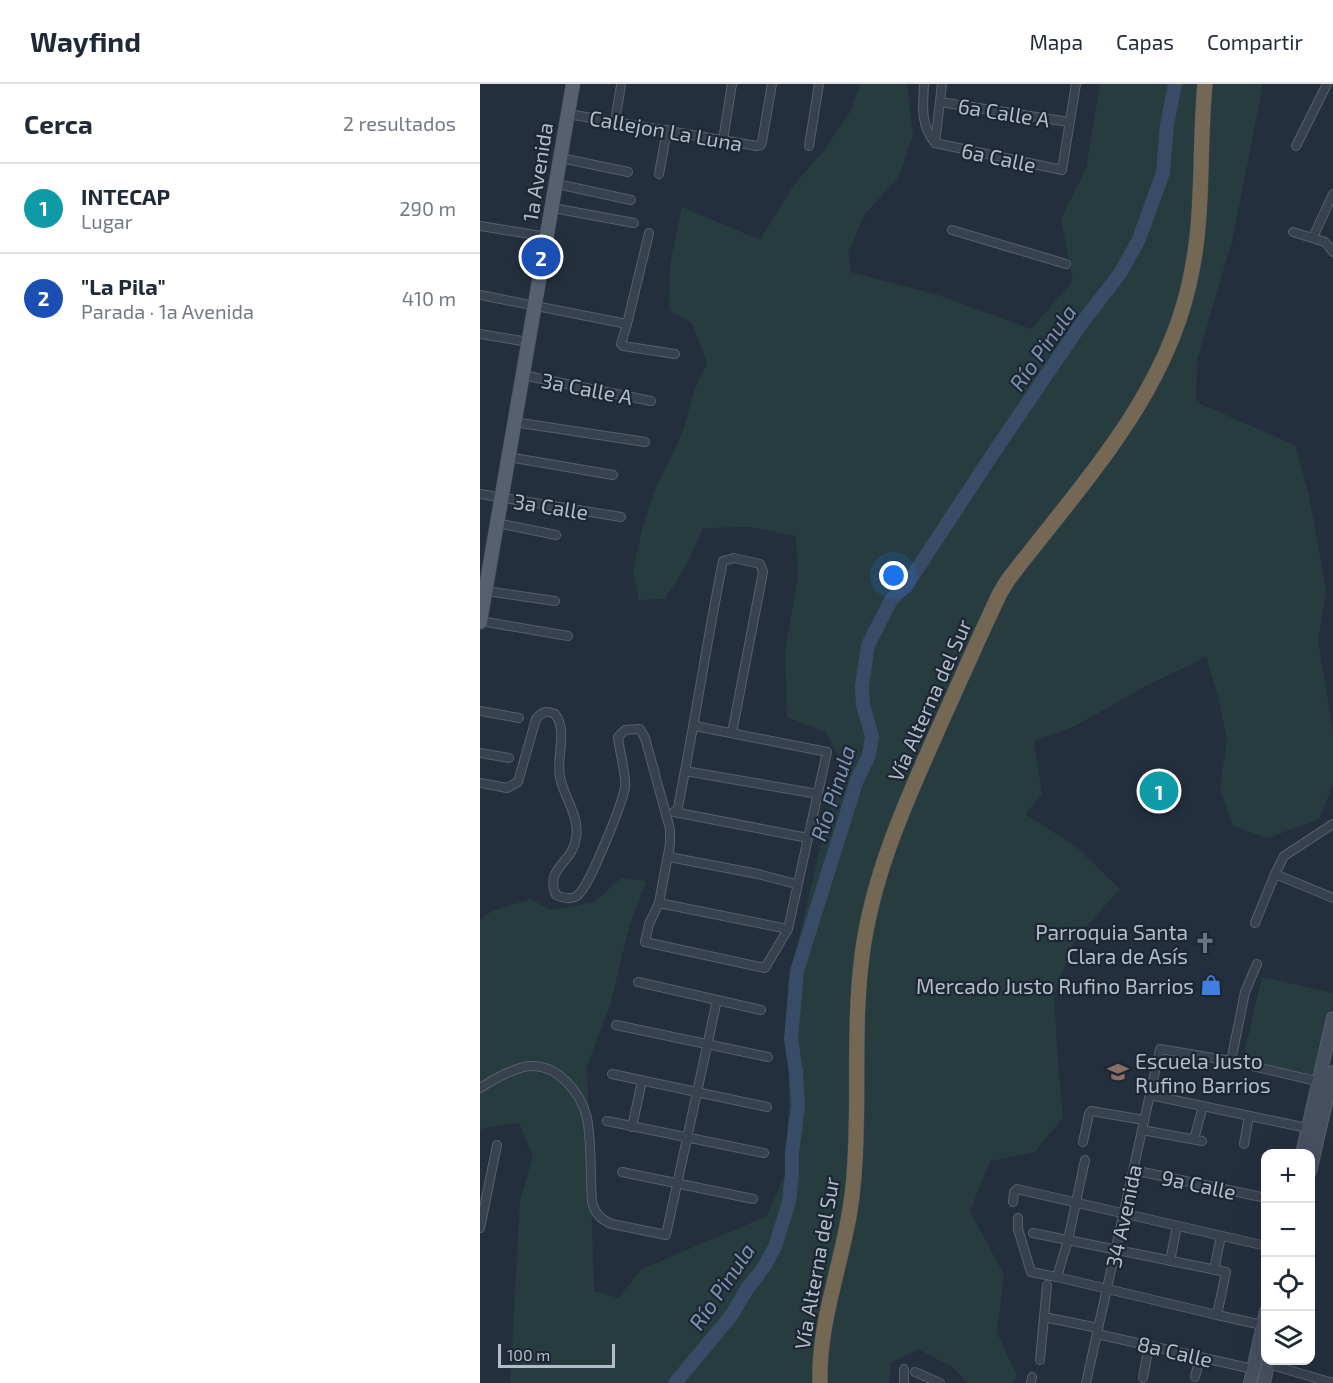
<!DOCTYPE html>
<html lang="es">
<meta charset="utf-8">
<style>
:root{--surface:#fff;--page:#f2f2f3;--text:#1f2937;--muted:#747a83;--line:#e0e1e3;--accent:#4f688e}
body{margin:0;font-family:"Exo 2",sans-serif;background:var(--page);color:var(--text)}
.controls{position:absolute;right:18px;bottom:18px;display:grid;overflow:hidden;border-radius:12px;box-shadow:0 6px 24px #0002}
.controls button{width:54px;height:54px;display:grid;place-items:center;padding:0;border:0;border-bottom:2px solid var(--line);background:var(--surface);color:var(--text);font:30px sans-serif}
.scale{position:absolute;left:18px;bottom:15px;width:117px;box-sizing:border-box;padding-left:6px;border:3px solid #b4bcc9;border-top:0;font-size:16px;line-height:21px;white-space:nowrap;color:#b4bcc9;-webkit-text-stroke:4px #1d2633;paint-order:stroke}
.you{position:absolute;left:414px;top:492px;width:21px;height:21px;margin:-15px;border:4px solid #fff;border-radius:50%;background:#1a73e8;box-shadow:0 0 0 9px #1a73e833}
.badge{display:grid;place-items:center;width:39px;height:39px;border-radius:50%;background:var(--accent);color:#fff;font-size:20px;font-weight:700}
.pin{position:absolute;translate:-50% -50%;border:3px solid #fff;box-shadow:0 2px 6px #0006}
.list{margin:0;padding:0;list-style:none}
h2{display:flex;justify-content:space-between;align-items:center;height:78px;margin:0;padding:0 24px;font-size:26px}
h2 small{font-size:20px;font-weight:400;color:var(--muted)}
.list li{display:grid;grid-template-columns:39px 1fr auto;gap:18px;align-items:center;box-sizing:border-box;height:90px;padding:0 24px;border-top:2px solid var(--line)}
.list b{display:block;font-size:22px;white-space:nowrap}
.list p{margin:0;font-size:20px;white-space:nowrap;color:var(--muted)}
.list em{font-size:20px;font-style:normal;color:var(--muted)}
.icon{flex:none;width:33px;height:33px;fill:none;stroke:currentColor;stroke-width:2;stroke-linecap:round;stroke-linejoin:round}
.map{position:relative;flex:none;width:853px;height:1299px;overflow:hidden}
header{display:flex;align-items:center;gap:36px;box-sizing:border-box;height:84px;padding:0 30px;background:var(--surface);border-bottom:2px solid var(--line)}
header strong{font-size:28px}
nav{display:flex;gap:33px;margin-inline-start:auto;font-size:21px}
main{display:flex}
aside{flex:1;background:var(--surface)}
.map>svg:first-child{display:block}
.green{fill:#263c3f}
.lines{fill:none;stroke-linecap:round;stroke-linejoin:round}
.river{stroke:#394c67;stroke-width:14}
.street-casing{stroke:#565f6c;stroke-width:10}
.secondary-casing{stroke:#565f6c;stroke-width:14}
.primary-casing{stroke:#414a57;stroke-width:15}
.highway-casing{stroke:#434c59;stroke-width:16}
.street{stroke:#38414e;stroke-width:8}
.secondary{stroke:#465061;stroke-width:12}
.primary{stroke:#56606e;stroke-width:14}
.highway{stroke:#746855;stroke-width:15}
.labels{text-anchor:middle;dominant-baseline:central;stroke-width:4.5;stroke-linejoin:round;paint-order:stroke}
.street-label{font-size:21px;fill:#b4bcc9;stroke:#1d2633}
.poi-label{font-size:21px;fill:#b4bcc9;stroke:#1d2633;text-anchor:end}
.water-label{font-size:22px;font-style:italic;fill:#7c92b1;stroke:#1d2633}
</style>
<header>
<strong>Wayfind</strong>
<nav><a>Mapa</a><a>Capas</a><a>Compartir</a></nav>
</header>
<main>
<aside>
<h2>Cerca<small>2 resultados</small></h2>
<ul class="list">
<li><span class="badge" style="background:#0f9aa8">1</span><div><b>INTECAP</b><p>Lugar</p></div><em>290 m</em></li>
<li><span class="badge" style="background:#1a4fb4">2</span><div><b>&quot;La Pila&quot;</b><p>Parada · 1a Avenida</p></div><em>410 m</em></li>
</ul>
</aside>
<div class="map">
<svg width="853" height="1299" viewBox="0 0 853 1299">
<rect width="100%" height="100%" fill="#242f3e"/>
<g class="green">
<polygon points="380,0 427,0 433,51 419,92 385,130 368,168 371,188 458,211 551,245 593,197 581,135 606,85 620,0 783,0 753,153 717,276 716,318 815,361 829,411 846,506 838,557 853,647 853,701 839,735 788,754 753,742 740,705 747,655 738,613 726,573 666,602 595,642 554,657 562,710 545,730 595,762 640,805 596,854 574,911 578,980 583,1033 555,1068 510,1077 490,1127 524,1191 517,1249 537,1292 533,1299 488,1299 472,1283 438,1265 411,1279 409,1299 30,1299 40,1117 53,1072 39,1039 3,1044 0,1047 0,836 12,827 51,815 70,826 115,818 141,794 166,797 149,843 131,918 107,982 114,1207 138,1214 162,1185 287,1132 305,1090 309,1017 308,899 361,678 346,648 307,633 305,566 318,494 316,452 270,443 223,444 207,480 185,515 159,516 153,487 162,446 175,405 202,350 214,307 227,279 212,239 189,226 190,181 202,123 280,156 314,101 345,65 370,28"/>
<polygon points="782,893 853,909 853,920 834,992 763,975"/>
</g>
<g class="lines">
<polyline class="river" points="195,1299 251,1232 267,1205 284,1183 295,1163 309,1118 312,1090 312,1068 318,1022 316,988 311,955 317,887 377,696 389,671 392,652 383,621 382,602 388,561 411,516 426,502 514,368 601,240 641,188 659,155 683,89 687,41 695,0"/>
<defs>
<g id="street">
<path d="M444,0C443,23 440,40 455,59"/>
<polyline points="460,18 589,38"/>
<polyline points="88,30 277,62 281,61 282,58 292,0"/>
<polyline points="135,37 141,1"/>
<polyline points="243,56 252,0"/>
<polyline points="455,59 582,86 596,0"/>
<polyline points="455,59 462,0"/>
<polyline points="329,62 339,0"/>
<polyline points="816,62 847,0"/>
<polyline points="81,74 148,88"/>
<polyline points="179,90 187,46"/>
<polyline points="77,100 151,116"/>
<polyline points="73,124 154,139"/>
<polyline points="0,142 68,153"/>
<polyline points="472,146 586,180"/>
<polyline points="813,148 845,158 853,168"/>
<polyline points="833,153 853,110"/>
<polyline points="0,211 147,240 141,260 143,262 195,270"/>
<polyline points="147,240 169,149"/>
<polyline points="0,250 48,258"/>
<polyline points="42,291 171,317"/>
<polyline points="34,338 165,358"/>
<polyline points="28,373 133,391"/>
<polyline points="0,410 141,433"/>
<polyline points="17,439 76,451"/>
<polyline points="6,507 75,517"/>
<polyline points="0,537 88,552"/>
<polyline points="0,627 39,634"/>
<polyline points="0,669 29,674"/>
<polyline points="205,687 338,710"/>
<path d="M0,699L27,704L38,698L56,635C61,628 67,626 75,630C88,646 76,674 80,693C84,714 100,732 96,754C93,779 64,784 76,811C83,814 92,816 98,811C111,799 141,722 145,704C147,693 139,666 138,653L145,646L160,645L165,654L190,745V760L179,819L169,840L165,858L285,884L308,845L347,668L215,642"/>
<polyline points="194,728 328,754"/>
<path d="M197,728C214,645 226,561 243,477L254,474L280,480L283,488L252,649"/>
<polyline points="189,773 278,790 316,800"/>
<polyline points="795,790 853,814"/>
<polyline points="179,819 308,845"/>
<polyline points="775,839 795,790 804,772 853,740"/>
<polyline points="158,898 281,926"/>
<polyline points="136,941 288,973"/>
<polyline points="751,977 765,908 777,880"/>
<polyline points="132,990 287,1023"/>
<path d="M0,1004C14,995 33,984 50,982C78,980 101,1009 107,1034C112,1061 110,1089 112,1117C114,1128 121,1136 132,1140L186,1151L237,916"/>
<polyline points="670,1011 827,1044"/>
<polyline points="127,1037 284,1069"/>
<polyline points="152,1043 162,997"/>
<polyline points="662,1046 722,1057"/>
<polyline points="714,1055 723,1022"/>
<polyline points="603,1058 609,1030 611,1027 664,1036"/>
<polyline points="764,1060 769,1032"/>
<polyline points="653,1086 786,1114"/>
<polyline points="142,1088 273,1115"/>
<polyline points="533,1118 534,1108 537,1105 786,1162"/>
<polyline points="538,1134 538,1145 551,1188 577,1193 588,1156 605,1076"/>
<polyline points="0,1144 17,1061"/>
<polyline points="553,1149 746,1188 737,1231 577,1193"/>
<polyline points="690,1177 697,1142"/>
<polyline points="734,1186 741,1152"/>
<polyline points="737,1231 782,1241"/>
<polyline points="564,1233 618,1244"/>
<polyline points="617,1250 773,1285"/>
<polyline points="560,1276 567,1201"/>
<polyline points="788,1280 853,1299"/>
<polyline points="435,1288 460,1299"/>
<polyline points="715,1293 720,1273"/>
<polyline points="663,1294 669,1261"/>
<polyline points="424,1299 424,1285"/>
<polyline points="551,1299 552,1293"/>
<polyline points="606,1299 680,965 751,977 844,999"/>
</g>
<g id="secondary">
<polyline points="822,1070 853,934"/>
<polyline points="830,1088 853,988"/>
<polyline points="770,1299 786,1227"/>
<polyline points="784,1299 789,1276"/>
</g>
<polyline id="primary" points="0,538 93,0"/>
<path id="highway" d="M340,1299C338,1232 367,1169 373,1103C381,1026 372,949 382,872C392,791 427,715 460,641C480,597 499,553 520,509L528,496C601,400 690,309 712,186C724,125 719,62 725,0"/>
</defs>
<use href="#street" class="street-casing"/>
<use href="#secondary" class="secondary-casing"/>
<use href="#primary" class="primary-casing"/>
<use href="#highway" class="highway-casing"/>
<use href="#street" class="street"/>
<use href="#secondary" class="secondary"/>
<use href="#primary" class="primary"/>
<use href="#highway" class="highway"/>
</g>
<defs>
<symbol id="church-bare" viewBox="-9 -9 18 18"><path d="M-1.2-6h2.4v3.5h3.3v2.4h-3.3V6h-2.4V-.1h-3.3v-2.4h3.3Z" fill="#6b7280" stroke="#1d2633" stroke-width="2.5" paint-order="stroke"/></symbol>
<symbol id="shop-bare" viewBox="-9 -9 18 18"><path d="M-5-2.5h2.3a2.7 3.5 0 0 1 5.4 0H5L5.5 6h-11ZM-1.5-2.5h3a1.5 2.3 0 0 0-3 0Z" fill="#3f7fe0" stroke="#1d2633" stroke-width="2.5" paint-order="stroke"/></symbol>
<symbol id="school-bare" viewBox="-9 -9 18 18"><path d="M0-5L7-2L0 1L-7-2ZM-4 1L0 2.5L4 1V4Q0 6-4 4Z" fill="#8d6e63" stroke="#1d2633" stroke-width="2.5" paint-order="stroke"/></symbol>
</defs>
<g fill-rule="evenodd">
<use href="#church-bare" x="710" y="844" width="30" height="30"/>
<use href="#shop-bare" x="716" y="886" width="30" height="30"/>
<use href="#school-bare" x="623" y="973" width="30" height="30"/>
</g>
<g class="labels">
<g class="street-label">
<text transform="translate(524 28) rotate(9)">6a Calle A</text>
<text transform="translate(186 46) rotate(10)">Callejon La Luna</text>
<text transform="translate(519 73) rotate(12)">6a Calle</text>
<text transform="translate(57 88) rotate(-81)">1a Avenida</text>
<text transform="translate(107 304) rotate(11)">3a Calle A</text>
<text transform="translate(71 422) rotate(9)">3a Calle</text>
<text transform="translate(449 616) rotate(-66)">Vía Alterna del Sur</text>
<text transform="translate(719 1100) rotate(12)">9a Calle</text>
<text transform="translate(643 1132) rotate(-78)">34 Avenida</text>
<text transform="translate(336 1179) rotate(-80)">Vía Alterna del Sur</text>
<text transform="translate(695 1267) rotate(13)">8a Calle</text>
</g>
<g class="poi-label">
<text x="708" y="847">Parroquia Santa<tspan x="708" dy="24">Clara de Asís</tspan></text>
<text x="714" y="901">Mercado Justo Rufino Barrios</text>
<text x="655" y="976" text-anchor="start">Escuela Justo<tspan x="655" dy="24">Rufino Barrios</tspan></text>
</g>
<g class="water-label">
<text transform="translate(562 263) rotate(-55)">Río Pinula</text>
<text transform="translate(352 709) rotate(-72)">Río Pinula</text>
<text transform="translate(241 1202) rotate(-56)">Río Pinula</text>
</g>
</g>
</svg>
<div class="controls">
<button>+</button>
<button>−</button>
<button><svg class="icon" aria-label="locate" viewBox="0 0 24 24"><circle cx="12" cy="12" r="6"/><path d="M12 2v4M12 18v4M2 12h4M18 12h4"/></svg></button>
<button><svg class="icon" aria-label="layers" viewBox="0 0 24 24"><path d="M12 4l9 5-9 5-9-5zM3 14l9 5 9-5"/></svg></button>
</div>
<div class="scale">100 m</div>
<div class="you"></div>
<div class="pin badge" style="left:679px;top:707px;background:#0f9aa8">1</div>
<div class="pin badge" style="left:61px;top:173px;background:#1a4fb4">2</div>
</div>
</main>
